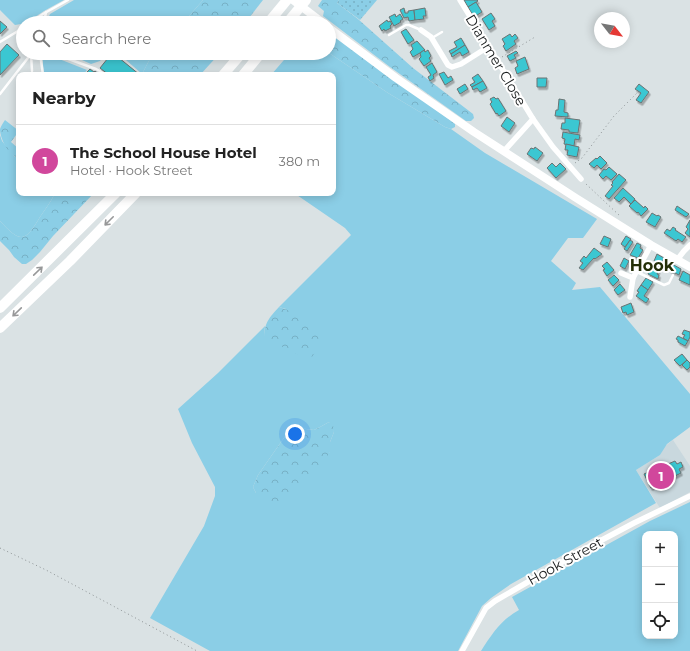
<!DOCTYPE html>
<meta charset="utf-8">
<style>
:root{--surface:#fff;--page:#f2f2f2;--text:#222;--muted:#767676;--line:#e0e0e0;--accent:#5b7222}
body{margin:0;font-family:Montserrat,sans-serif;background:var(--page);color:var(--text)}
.controls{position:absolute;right:12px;bottom:12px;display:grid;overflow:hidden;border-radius:8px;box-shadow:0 2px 10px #0003}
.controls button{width:36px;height:36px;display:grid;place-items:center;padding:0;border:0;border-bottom:1px solid var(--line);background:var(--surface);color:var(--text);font:20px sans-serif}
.compass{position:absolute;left:594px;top:12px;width:36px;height:36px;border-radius:50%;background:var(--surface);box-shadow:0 2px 10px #0003;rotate:121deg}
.you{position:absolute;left:295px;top:434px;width:14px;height:14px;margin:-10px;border:3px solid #fff;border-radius:50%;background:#1a73e8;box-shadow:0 0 0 6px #1a73e833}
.badge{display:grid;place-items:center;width:26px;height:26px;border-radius:50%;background:var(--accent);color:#fff;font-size:13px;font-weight:700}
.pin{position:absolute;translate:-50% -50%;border:2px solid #fff;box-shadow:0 1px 4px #0006}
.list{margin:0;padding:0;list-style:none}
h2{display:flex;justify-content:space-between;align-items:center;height:52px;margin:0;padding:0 16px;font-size:17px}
h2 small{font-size:13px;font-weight:400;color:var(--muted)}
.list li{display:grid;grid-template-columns:26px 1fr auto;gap:12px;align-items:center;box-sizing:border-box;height:72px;padding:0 16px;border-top:1px solid var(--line)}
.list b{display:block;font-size:15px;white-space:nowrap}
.list p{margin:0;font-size:13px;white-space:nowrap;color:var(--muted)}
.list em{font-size:13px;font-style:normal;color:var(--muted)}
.icon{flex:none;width:22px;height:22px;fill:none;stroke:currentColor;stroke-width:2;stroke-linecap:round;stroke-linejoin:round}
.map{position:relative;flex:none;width:690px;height:651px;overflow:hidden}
.search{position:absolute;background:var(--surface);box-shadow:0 2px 10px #0003;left:16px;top:16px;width:320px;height:44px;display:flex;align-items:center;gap:10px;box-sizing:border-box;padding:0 14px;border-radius:22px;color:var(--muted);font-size:15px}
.panel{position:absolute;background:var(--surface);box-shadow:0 2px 10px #0003;left:16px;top:72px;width:320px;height:124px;border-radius:8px}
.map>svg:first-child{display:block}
.built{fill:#c9d8de}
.grass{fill:#8bcee6;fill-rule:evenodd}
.forest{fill:url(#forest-crowns)}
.park{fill:url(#park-dots)}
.building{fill:#3ac7d2;stroke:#6b7373;filter:url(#shadow)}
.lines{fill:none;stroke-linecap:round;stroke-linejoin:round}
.path{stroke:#8d9395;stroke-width:1;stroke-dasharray:1 3;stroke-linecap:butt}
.lane{stroke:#fff;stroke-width:2.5}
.street{stroke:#fff;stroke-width:5.5}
.secondary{stroke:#fff;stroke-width:8}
.highway{stroke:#fff;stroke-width:10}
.oneway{stroke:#979899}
.labels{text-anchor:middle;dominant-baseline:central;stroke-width:4;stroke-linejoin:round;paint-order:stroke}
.street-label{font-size:14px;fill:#181b1c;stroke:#fff}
.quarter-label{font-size:16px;font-weight:bold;fill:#232e07;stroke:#fff}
</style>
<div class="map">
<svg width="690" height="651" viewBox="0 0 690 651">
<defs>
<pattern id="forest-crowns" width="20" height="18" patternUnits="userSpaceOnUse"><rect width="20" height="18" fill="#8bcee6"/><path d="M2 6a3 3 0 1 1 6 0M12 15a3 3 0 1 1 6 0" fill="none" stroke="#77b0c5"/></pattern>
<pattern id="park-dots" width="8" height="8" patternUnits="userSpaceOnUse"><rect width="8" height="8" fill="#8bcee6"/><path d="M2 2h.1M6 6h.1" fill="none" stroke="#77b0c5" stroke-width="1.8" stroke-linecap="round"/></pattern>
<filter id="shadow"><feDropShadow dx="1.5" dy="2.5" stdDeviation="0" flood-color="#0004"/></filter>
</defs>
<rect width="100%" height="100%" fill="#dae2e4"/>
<polygon class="built" points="673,440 690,466 690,492 660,508 636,470 660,455 664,447"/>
<g class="grass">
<polygon points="0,0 64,0 44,11 26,23 23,23 22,26 21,24 15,25 0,10"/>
<polygon points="74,0 203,0 183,23 170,23 171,20 159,20 160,23 46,23 50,14"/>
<polygon points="42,53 44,53 87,70 83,75 44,75"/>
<polygon points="118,53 153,53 142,74"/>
<path d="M290,53H329L388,93L445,127L451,129L485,153L597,219L583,238H568L551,261L576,283L572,290L600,287L690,394V427L667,444L660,455L636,470L656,503L511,584L491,598L482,606L458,651H210L150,618L204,526L215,496V487L192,443L178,409L218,373L265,326L264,337L286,309L279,307L351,235L345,228L294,193H333V75H271ZM329,422L334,432L330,442V452L256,493L253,487L258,475L288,432L298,428L314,430L320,427Z"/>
<path d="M0,135L2,141L15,157L19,156V193H55C51,202 45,209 40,217C25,242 21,244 0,221Z"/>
<path d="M690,502V651H481C492,634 501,620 519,610L512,597L650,521ZM645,534H675V636H645Z"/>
</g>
<g class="forest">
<polygon points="203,0 263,0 245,23 183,23"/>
<polygon points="322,0 339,0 337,3 358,19 413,68 473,114 474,118 471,121 466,121 390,67 323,16 324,11 318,6"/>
<polygon points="329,32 450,120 455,124 455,127 451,129 445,127 388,93 329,53"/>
<path d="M66,53C73,53 81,54 88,54C95,54 98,51 104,56L100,61L91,64Z"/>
<polygon points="153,53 220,53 200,75 144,75 142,74"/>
<path d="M5,120L19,131L11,142L19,149V156L16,157C8,153 0,139 0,129C1,126 3,123 5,120Z"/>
<path d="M55,193H94L53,236L40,252L32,260L26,264H22L14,257L9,250L0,241V221C21,244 25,242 40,217C45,209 51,202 55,193Z"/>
<path d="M279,307C292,310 317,326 319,340C320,346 315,352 312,357C298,358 277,343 264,337C265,322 269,318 279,307Z"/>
<polygon points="329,422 333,425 334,432 330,442 330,452 314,476 290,500 278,504 256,493 253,487 258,475 288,432 298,428 314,430 320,427"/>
</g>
<polygon class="park" points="339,0 377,0 360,20 337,3"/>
<g class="building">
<polygon points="464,0 477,0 478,1 468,7"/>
<polygon points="476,2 482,12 474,17 468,7"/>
<polygon points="404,8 405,13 408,13 408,11 414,10 415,20 409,21 408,17 404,18 400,10"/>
<polygon points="425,8 426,16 423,16 424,19 415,20 414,10"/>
<polygon points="491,13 495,19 492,21 495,26 489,30 482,19"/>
<polygon points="395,14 396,17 400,14 403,19 400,21 401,22 394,26 389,17"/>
<polygon points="387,20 388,22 390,21 392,24 390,26 391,28 385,31 384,29 382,31 379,26"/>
<polygon points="0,21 7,27 0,34"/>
<polygon points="406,29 414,40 408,44 401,32"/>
<polygon points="510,34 512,37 515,34 518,38 514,41 516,44 506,51 503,46 505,44 502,39"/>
<polygon points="461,38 465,45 451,54 449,51 457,47 454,42"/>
<polygon points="417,41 425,50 413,57 410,52 413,49 411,45"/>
<polygon points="7,44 19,55 0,75 0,52"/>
<polygon points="465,45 469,52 462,56 460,52 452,57 451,54"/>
<polygon points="424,50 425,52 428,50 431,56 429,58 431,61 424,66 419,59 421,57 420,53"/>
<polygon points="516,51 518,53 514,55 516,58 510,61 507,56"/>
<polygon points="112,53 113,53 140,75 109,75 100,68"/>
<polygon points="525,57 529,69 517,74 515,68 518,66 516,61"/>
<polygon points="432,63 437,72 433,75 434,78 430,81 428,77 431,75 426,67"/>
<polygon points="90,69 94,72 95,71 100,75 101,73 104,75 84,75"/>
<polygon points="444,72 448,78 451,76 453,80 445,85 439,74"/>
<polygon points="478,74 483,81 472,87 470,85 475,82 472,78"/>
<polygon points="537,78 547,78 546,87 537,87"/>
<polygon points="483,81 487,88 480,92 477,88 473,90 472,87"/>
<polygon points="465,84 468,89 460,94 457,89"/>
<polygon points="639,84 649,92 641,103 636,100 641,93 635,89"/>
<polygon points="494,97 496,99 498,98 506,111 499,116 497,113 496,114 490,104 492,102 490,99"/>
<polygon points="559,99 565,100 564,112 568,113 568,117 555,116 556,110 558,110"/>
<polygon points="507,117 515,123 509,132 501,126"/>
<polygon points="565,118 580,120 578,133 569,132 569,130 561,129 562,123 565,123"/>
<polygon points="563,132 580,135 579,140 575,139 574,146 564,144 565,139 562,138"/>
<polygon points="566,144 579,147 577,157 567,155 568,150 565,150"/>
<polygon points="535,147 543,153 537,161 527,154 531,148 534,149"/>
<polygon points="600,156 607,163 601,169 597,165 594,168 589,164 596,158 597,159"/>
<polygon points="552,163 556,167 560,163 566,169 556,178 547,168"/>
<polygon points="609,167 617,174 611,180 606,176 603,179 599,175 604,169 606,170"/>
<polygon points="619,174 626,180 609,199 605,196 613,186 611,185 613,183 612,182"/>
<polygon points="623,188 635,199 631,204 624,197 619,202 614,198"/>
<polygon points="635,200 644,208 645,206 648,209 641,216 638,212 637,213 629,206"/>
<polygon points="677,206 689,214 686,217 675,210"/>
<polygon points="652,213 657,216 658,215 661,217 655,227 646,222"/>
<polygon points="690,220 690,237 685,233 688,229 686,227"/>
<polygon points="673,227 676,229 675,230 686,237 682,242 678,239 676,241 664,233 667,229 670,231"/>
<polygon points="604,236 611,239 608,247 600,244"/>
<polygon points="626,236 631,239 625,247 621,244"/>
<polygon points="630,240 633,242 627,251 624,249"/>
<polygon points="637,243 641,245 640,248 643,250 638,258 630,255"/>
<polygon points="594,248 602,254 595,259 594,258 583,270 579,268 583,263 580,261 584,256 586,258"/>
<polygon points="657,254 664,258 661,264 654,261"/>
<polygon points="624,258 629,261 625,269 620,266"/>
<polygon points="607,262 614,270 607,276 603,270 605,269 602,266"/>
<polygon points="653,263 660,267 657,274 659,275 658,279 648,274"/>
<polygon points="672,264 681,269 679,275 669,270"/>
<polygon points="683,271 690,275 690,285 679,280"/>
<polygon points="614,275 619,280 613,286 608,280"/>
<polygon points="646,278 653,282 648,290 641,285"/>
<polygon points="620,284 625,290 618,295 614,290"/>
<polygon points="641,285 648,290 644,296 649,299 646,303 636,296 639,292 637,291"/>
<polygon points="631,303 634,312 627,315 626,312 623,313 621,307"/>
<polygon points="684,330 690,332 690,337 688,341 683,338 685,335 682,334"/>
<polygon points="678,336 688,341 685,346 678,342 678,340 676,339"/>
<polygon points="682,354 687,360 680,366 674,360"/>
<polygon points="687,360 690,363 690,367 687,370 682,365"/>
<polygon points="675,461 677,464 681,462 683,467 679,469 681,473 651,488 644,474 655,469 657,473 669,467 668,464"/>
</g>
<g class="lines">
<g class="path">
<polyline points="502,57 535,37"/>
<polyline points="575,163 582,158 614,116 637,93"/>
<polyline points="586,184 620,216"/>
<polyline points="0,548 46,570 197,651"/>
</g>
<g class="lane">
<polyline points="30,23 43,14 68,0"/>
<polyline points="44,23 46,12"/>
<polyline points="389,35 406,25 409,25 421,30"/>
<polyline points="432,38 442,32"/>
<polyline points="0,42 23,28"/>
<polyline points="31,53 32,71"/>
<polyline points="40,53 43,75"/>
<polyline points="52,53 96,69 107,75"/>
<polyline points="0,94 31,54"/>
<polyline points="637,272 664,285 669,283 673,275"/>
</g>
<g class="street">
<polyline points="460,0 533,119 504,151"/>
<polyline points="421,30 431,37 448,65 452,67 461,64 488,47"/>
<polyline points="533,119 553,147 581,179"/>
<polyline points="677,260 684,251 690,245"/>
<polyline points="621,273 633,278"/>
<polyline points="630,297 633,278 651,245"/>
<polyline points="462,651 486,608 495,601 583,550 634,523 690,496"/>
</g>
<g class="secondary">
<polyline points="293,0 323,23"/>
<polyline points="329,28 396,78 474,132 576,198 651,245 690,267"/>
</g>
<g class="highway">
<polyline points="268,23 287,0"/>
<polyline points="287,23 306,0"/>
<polyline points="223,75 242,53"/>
<polyline points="243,75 261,53"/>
<polyline points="0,308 116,193"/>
<polyline points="0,328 70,261 136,193"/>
</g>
</g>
<defs><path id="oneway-shaft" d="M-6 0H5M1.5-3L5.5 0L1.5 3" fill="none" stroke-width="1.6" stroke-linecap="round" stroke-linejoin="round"/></defs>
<g class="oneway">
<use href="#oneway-shaft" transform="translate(109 221) rotate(135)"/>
<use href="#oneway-shaft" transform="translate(38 271) rotate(-44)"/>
<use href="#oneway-shaft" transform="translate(17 312) rotate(136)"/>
</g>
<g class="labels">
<g class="street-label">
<text transform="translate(496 60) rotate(59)">Dianmer Close</text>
<text transform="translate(565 561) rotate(-29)">Hook Street</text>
</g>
<g class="quarter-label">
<text x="652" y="265">Hook</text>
</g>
</g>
</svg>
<div class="controls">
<button>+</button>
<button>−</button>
<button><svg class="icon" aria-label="locate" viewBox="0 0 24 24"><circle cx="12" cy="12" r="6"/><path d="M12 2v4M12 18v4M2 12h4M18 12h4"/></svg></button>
</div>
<svg class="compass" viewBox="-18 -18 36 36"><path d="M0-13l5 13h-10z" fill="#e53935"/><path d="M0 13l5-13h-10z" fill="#767676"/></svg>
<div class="you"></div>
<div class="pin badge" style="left:661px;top:476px;background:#d1479c">1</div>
<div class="search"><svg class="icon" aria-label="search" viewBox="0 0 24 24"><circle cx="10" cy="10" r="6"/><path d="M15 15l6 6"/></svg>Search here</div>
<section class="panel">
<h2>Nearby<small></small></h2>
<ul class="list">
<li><span class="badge" style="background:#d1479c">1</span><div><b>The School House Hotel</b><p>Hotel · Hook Street</p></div><em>380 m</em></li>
</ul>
</section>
</div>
